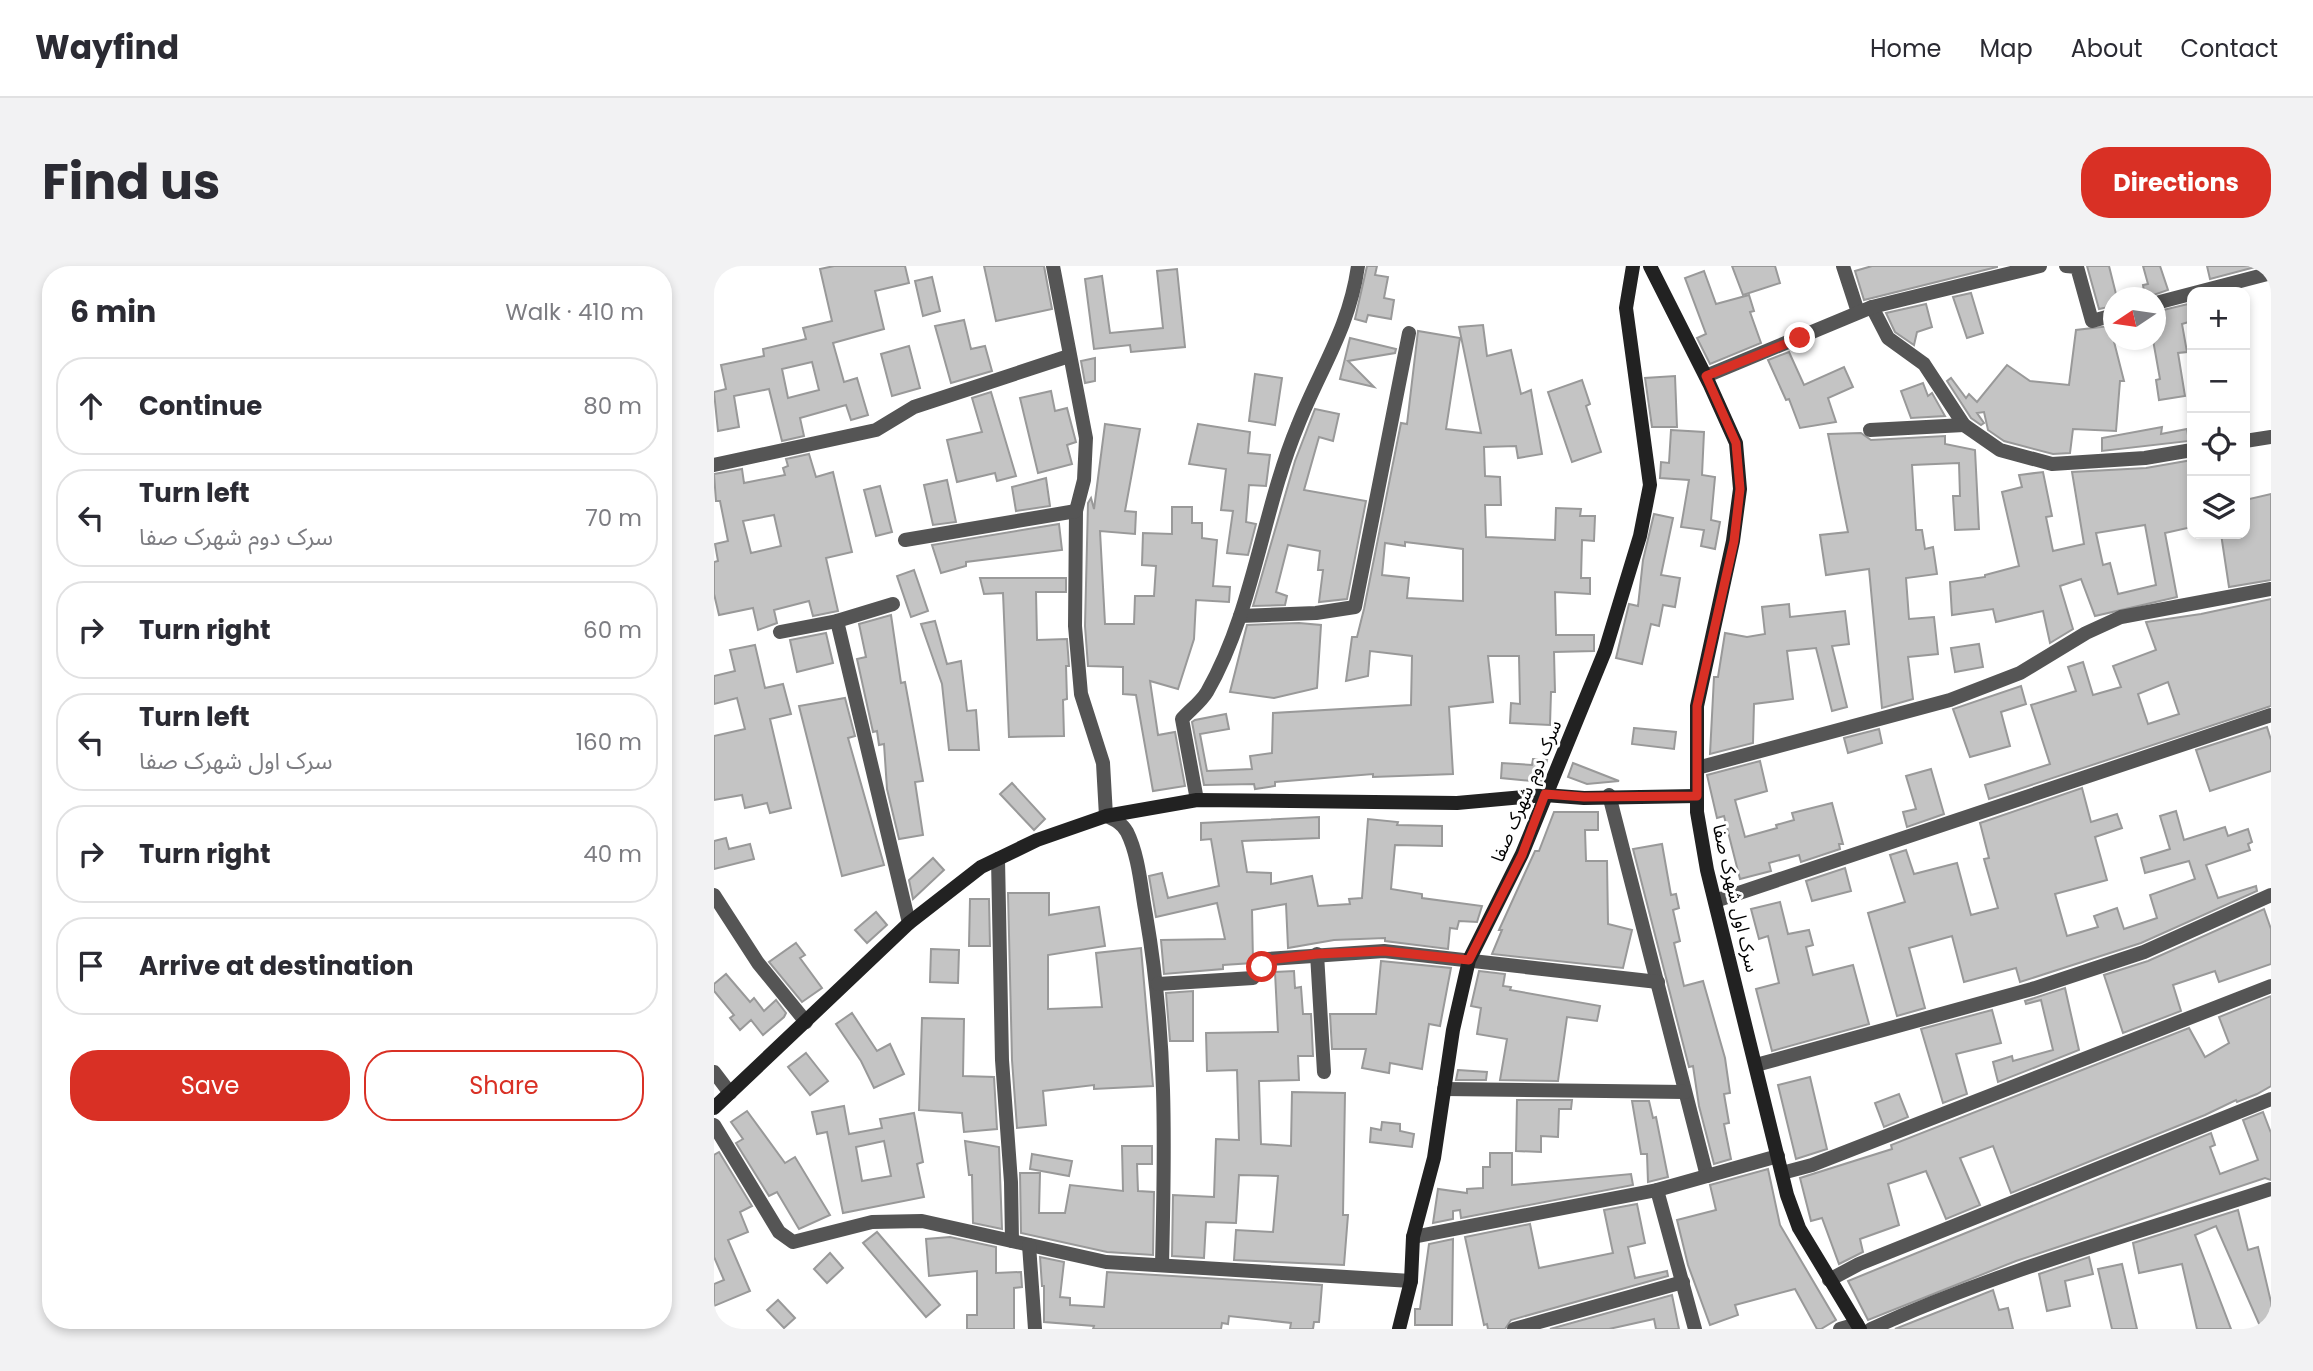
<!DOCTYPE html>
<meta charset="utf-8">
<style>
:root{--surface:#fff;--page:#f2f2f3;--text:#2b2b33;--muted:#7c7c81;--line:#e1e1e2;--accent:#d93025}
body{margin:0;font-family:Poppins,"Noto Sans Arabic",sans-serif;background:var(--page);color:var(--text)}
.controls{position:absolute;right:21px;top:21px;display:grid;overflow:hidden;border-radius:14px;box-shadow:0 4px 10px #0003}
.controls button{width:63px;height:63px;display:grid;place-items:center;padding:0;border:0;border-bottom:2px solid var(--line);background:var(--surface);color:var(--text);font:35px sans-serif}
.compass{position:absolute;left:1389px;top:21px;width:63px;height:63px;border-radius:50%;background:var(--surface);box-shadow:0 4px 10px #0003;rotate:257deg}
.stop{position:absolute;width:21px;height:21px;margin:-16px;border:5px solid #d93025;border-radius:50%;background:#fff}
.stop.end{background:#d93025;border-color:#fff;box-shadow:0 2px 7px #0008}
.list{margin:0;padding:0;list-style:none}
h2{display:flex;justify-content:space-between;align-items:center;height:91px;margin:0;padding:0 28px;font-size:30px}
h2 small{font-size:23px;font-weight:400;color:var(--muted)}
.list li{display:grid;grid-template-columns:46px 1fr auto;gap:21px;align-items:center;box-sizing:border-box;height:98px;margin:0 14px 14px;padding:0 14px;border:2px solid var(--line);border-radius:28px}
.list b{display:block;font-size:26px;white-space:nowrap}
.list p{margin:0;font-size:23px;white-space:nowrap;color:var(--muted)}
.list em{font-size:23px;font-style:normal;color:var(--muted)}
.actions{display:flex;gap:14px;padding:21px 28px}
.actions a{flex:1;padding:16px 0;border:2px solid var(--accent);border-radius:28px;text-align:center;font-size:24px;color:var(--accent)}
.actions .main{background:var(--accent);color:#fff}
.icon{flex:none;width:38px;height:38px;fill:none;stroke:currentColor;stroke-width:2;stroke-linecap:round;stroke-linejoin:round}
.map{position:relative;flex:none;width:1557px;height:1063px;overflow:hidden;border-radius:28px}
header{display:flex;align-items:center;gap:42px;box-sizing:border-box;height:98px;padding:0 35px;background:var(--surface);border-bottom:2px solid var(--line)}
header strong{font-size:33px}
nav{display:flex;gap:38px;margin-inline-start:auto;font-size:24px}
.intro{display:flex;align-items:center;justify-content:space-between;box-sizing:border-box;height:168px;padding:0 42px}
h1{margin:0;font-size:49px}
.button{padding:18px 32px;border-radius:28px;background:var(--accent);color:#fff;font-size:24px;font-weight:700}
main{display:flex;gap:42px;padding:0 42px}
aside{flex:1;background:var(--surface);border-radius:28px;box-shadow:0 4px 10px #0003}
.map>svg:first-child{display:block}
.building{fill:#c4c4c4;stroke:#999;stroke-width:2;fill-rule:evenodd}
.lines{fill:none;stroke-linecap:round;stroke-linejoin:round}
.street{stroke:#555;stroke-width:14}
.secondary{stroke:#222;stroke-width:14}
.route{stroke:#d93025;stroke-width:9}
.labels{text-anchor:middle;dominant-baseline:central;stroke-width:6;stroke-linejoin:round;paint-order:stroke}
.street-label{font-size:18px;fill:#000;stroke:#fff}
</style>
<header>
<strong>Wayfind</strong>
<nav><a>Home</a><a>Map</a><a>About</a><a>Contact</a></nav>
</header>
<div class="intro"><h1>Find us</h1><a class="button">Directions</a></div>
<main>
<aside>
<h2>6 min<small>Walk · 410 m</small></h2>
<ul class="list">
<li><svg class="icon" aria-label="ahead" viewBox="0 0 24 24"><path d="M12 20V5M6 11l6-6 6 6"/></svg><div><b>Continue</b></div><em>80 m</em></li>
<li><svg class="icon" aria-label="left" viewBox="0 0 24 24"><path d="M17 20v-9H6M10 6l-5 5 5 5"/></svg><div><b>Turn left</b><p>سرک دوم شهرک صفا</p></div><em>70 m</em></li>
<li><svg class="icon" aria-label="right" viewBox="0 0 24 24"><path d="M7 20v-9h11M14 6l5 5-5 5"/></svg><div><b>Turn right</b></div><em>60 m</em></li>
<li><svg class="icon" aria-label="left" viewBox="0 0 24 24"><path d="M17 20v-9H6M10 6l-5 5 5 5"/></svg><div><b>Turn left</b><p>سرک اول شهرک صفا</p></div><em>160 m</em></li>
<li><svg class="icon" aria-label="right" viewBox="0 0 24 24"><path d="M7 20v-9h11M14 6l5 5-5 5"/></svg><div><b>Turn right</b></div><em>40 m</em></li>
<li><svg class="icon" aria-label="arrive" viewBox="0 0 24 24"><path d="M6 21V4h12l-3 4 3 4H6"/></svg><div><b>Arrive at destination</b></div></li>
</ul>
<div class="actions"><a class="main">Save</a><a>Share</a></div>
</aside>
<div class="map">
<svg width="1557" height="1063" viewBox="0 0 1557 1063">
<rect width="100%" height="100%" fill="#fff"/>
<g class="building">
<path d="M120,0H191L195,17L161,25L170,63L119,77L130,116L143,112L154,149L137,154L132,139L86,152L90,170L68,175L55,123L20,130L25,161L4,165L0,126L12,123L7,99L50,90L49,83L92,73L89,62L118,55L106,3ZM98,96L105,124L74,132L68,103Z"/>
<polygon points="270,0 330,0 338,43 282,55"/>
<polygon points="653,0 663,0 661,9 674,11 670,32 680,34 677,53 654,49 652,56 641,53"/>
<polygon points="1018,0 1061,0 1066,17 1029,29"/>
<polygon points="1158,0 1283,0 1283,1 1150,34 1141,5"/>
<polygon points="1373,0 1395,0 1403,32 1399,32 1399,40 1385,43"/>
<polygon points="1429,0 1446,0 1454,24 1431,32 1429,19 1434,18"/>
<polygon points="1493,0 1545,0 1496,13"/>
<polygon points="463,3 471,81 417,86 416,79 380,83 371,13 388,10 396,67 449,62 443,5"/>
<polygon points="990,5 1002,38 1035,29 1040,45 1036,46 1047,77 996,98 983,72 992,68 971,12"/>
<polygon points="218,11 226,45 209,50 201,15"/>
<polygon points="1257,27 1269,67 1253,72 1239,31"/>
<polygon points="1478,37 1478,55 1468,58 1473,86 1464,87 1471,130 1445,134 1442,114 1446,113 1439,74 1441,74 1441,46"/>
<polygon points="1212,38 1218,61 1203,66 1200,79 1181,66 1172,47"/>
<polygon points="250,54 257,83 271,80 278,105 237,117 221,60"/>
<path d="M769,59L773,90L797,84L807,128L817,124L828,188L804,192L802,180L770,181L771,210L786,211L787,239H771L772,271L841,274L842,242L867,243L866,250H881L880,275L868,274L867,312H876V328L841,326L842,369H880V385L840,386L841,426H837L836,459L796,457L797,437L806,438L805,390H774L779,436L735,441L739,508L659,511V508L561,516V520L541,523L540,518L490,519L478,456L481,454L512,448L515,463L486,468L493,505L538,503L536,490L558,487L559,447L697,439L698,390L656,385L654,410L632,415L638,371H643L650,343L687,157L693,158L704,65L746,72L732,163L767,167L745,61ZM691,276L749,283V335L693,332L695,312L668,309L671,277L691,280Z"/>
<polygon points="1396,60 1410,115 1406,115 1402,165 1359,163 1356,187 1339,188 1290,175 1274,164 1270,146 1263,147 1270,157 1267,159 1257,152 1233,115 1237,112 1252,132 1255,128 1263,136 1293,99 1316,115 1355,119 1362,64"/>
<polygon points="636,72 682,83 681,87 634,95 660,121 626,113"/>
<polygon points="195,80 206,122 178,130 167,88"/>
<polygon points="1075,86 1090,119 1130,101 1139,121 1114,132 1122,156 1086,162 1075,133 1072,134 1054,94"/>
<polygon points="381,92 381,115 371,117 367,95"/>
<polygon points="541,108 568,112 561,159 535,155"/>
<polygon points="961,110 963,161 938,161 931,112"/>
<polygon points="868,114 876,138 872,140 887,186 858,196 834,126"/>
<polygon points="1209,117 1214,130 1218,127 1231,150 1197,152 1187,125"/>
<polygon points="337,125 341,145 353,142 362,176 353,179 358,198 324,207 306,132"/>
<polygon points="277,126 302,210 283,215 281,207 243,216 233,174 268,166 258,132"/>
<polygon points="601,143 625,148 619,175 605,171 590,224 652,235 633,333 605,336 609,304 604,304 606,285 574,279 562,326 573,330 571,339 539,340 581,195"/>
<polygon points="391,158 426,163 411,245 422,246 421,268 386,265 391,358 420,358 421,330 440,330 442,300 428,299 429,267 458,268 458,241 478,241 478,257 488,257 488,272 503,274 499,320 516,321 515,336 482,334 480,373 464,423 436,415 444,469 461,466 471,520 439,525 422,429 409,428 409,401 374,400 371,360 374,237 377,232 380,243"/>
<polygon points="484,158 536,166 534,187 556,189 552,220 535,219 532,256 542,258 534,289 513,287 519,245 507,244 512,203 475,198"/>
<polygon points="1448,161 1447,168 1473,163 1475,175 1388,185 1388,172"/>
<polygon points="957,164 990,166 988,209 1001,211 997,254 1006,256 1001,283 987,280 990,264 967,261 975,214 946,212 947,196 955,197"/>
<polygon points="1147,167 1157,174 1231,170 1231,178 1261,184 1265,263 1241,264 1239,230 1246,230 1245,197 1198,199 1202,264 1208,264 1211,283 1219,281 1223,308 1192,312 1195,353 1220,351 1224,388 1194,391 1199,433 1168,442 1155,303 1112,309 1106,269 1134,266 1114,168"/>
<path d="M95,188L102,211L119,206L138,286L112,292L124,345L99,350L95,335L60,344L63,357L44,364L39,342L5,349L0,328V296L4,295L1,278L14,275L6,235H2L0,208L28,203L30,217L71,209L69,202L74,200L72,193ZM60,249L67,280L37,287L29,255Z"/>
<path d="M1478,194V261L1451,267L1463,331L1381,350L1367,313L1346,320L1359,363L1336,377L1329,345L1282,356L1279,343L1238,349L1236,316L1271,311V309L1305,300L1288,226L1308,221L1305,209L1329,206L1338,250L1332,251L1339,285L1370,278L1358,206L1432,202ZM1431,259L1442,319L1404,328L1396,297L1389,299L1382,267Z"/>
<polygon points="332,212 336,240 302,245 298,221"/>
<polygon points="233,214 242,256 219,259 210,219"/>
<polygon points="166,220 178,266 162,270 150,224"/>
<polygon points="1557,228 1557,314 1515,321 1507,268 1531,268 1531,234"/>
<polygon points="940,248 959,252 947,309 966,312 961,341 949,339 945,360 937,358 928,398 902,392 915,338 924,340 929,294"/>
<polygon points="345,258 348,284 252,296 252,300 227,307 218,279"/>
<polygon points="200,304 214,345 197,351 183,310"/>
<polygon points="266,312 352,312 352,326 322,326 323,374 353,373 355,400 352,400 353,433 349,434 350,470 295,471 289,327 270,328"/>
<path d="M1557,333V440L1275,533L1271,519L1336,498L1317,439L1362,425L1354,401L1369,396L1379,429L1407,421L1399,400L1442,384L1432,356L1487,348ZM1454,416L1465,448L1434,458L1424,428Z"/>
<polygon points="1075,338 1076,351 1131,345 1135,378 1118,380 1133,441 1118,445 1102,382 1073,385 1079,433 1040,438 1039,477 996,488 1000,411 1004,411 1011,367 1033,371 1051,368 1048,341"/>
<polygon points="177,349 187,417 191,416 209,515 201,516 209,569 185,573 173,523 170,478 165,479 163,465 159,466 143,393 152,391 145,358"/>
<polygon points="221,355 233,398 247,395 253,445 262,444 265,484 235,484 228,418 207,358"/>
<polygon points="585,357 607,359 603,422 560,432 516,426 533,359"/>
<polygon points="112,367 119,397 83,406 76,374"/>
<polygon points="1265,378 1269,401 1241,406 1237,382"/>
<polygon points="41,379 51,422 69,418 77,448 56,453 77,542 56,547 53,537 31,542 28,529 0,534 0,470 31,463 23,432 0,438 0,410 21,405 16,384"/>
<polygon points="1307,420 1312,438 1287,446 1296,480 1256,491 1239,443"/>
<polygon points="131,432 141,470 134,472 170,599 128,610 85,440"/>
<polygon points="1553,461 1557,474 1557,505 1496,525 1482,484"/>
<polygon points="920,462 962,466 960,483 918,478"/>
<polygon points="1165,463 1168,477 1134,487 1130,472"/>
<polygon points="819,493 833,494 827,516 787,512 788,497 818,499"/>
<polygon points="1046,495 1053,525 1021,534 1031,571 1063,562 1062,559 1080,554 1078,547 1118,537 1129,578 1125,578 1126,583 1087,596 1085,589 1055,597 1057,605 1026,613 1010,550 1003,552 993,509"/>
<polygon points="859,497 905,515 873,518 854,511"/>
<polygon points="1217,503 1230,548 1193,561 1189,546 1202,543 1192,510"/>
<polygon points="298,517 331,553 320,564 286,528"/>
<polygon points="1368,522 1377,556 1403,548 1408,562 1381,571 1393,614 1341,628 1353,670 1384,661 1380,650 1403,642 1410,663 1443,652 1436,629 1481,613 1475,595 1431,607 1427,592 1456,583 1446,550 1462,545 1470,574 1511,561 1514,570 1534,563 1538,576 1534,578 1536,584 1492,599 1504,632 1542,620 1543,625 1427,677 1306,716 1302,702 1250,716 1238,670 1195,682 1211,742 1183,750 1154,647 1191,636 1176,589 1192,584 1200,608 1243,597 1257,649 1284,642 1270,593 1275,592 1266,557"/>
<polygon points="840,546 884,546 884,564 871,564 872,595 893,595 894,658 918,664 909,702 778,688 788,664 785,664 821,585 825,585"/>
<polygon points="605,551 605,572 528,575 533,606 557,607 557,618 598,610 604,640 636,638 635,633 648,632 654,553 684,556 683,559 728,560 728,580 681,579 677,623 708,628 708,632 768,640 763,656 745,655 743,663 736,662 734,683 671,675 671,672 620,674 574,682 572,638 538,644 539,697 509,699 509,703 450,708 447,674 511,673 503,637 442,651 435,610 448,607 454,632 505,620 497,573 487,574 487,557"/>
<polygon points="12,572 15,583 36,578 40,593 0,603 0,575"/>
<polygon points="948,578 957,629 962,628 965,642 959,644 966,675 960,677 970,720 989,715 1011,792 1016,827 1010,828 1015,857 1010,858 1017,893 1000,898 985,840 979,800 975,801 919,583"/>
<polygon points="219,592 230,604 199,633 195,614"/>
<polygon points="1131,602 1137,625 1098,635 1092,615"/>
<polygon points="294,627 335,627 335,649 385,641 391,680 334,689 334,743 388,741 382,687 427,682 439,820 380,823 380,819 329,825 332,859 303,862 298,794"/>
<polygon points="256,633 275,633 276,680 255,680"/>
<polygon points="1066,636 1074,668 1095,664 1099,679 1092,681 1099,709 1139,699 1155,758 1058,785 1042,723 1065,717 1054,670 1045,673 1037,643"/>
<polygon points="1550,643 1557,663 1557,698 1505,716 1501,705 1459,719 1467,745 1409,767 1390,709 1434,695"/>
<polygon points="162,646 173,659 153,677 141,664"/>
<polygon points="82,677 91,689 86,692 108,722 88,736 55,696"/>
<polygon points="217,683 245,684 244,717 216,716"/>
<polygon points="667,695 737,702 726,760 715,758 708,803 676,797 675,807 648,802 652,783 618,783 616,748 662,748"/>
<polygon points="580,705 581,722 587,721 589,748 597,748 599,790 584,790 585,814 545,815 547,878 577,880 578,826 631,827 629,949 634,949 630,999 520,994 522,964 559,966 564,910 525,909 522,957 492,956 490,992 458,990 459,929 500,931 502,873 525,874 523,804 493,805 492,767 564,766 561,706"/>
<polygon points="765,705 791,708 789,720 797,721 796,724 886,740 883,755 853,751 844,815 786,814 793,773 763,768 767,742 757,740"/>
<polygon points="12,708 36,736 40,732 50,745 62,734 72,747 70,751 49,769 37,754 26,764 16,752 20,749 0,725 0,718"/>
<polygon points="1351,722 1365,784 1284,816 1279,796 1298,790 1299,795 1339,784 1327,734 1312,738 1311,735"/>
<polygon points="479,725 479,775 456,775 452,727"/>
<polygon points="1557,730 1557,820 1543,828 1523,836 1522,834 1491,849 1297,927 1279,880 1246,892 1266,939 1232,953 1212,905 1174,918 1185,959 1146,973 1149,986 1125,998 1108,952 1097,955 1086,912 1178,883 1177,879 1475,762 1491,791 1515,777 1505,751"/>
<polygon points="1278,744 1287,777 1242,788 1253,828 1229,837 1207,763"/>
<polygon points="138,747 163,785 176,778 190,808 160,822 147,795 122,758"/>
<polygon points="208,752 250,753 249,810 280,811 283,863 250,866 248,847 205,844"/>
<polygon points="92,787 114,815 96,829 74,801"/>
<polygon points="744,804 773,806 772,814 742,814"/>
<polygon points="1096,811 1113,883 1082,893 1064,819"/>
<polygon points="1185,828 1194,851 1170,861 1161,837"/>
<polygon points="803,834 858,834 857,843 845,843 844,871 827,870 827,886 802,885"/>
<polygon points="918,835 935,835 939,852 942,851 954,911 934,916 933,888 927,888"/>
<path d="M130,840L135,868L168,862L166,853L200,847L209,896L203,898L210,931L129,947L113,866L103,868L98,846ZM170,875L177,910L148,915L142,881Z"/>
<polygon points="33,845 71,897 81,891 116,949 85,963 63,926 55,930 22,877 29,873 17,856"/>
<polygon points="1549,846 1557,867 1557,914 1551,912 1302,995 1154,1054 1134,1015 1497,867 1501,879 1496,881 1506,908 1544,894 1529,854"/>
<polygon points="668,856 686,858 686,865 700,868 698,881 656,876 657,862 667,864"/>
<polygon points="251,875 285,881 288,963 259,957 258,909 255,909"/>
<polygon points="408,880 438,880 438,898 423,898 424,925 440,926 439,989 393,986 307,967 306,907 326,907 325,947 351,947 356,919 409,925"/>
<polygon points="5,886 38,940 26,946 34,966 14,974 36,1025 0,1040 0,1018 10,1014 0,991 0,889"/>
<polygon points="776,887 798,887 798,919 917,908 919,919 747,952 746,944 739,945 739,953 719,957 724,923 753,927 753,923 769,922 769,901 776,901"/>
<polygon points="318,888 358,895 355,910 316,903"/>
<polygon points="1054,903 1066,959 1122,1054 1107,1063 1103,1063 1081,1023 1021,1039 1024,1049 996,1059 974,999 963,954 1002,944 996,919"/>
<polygon points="923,938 931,977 914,981 921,1012 953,1005 954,1010 797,1054 791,1063 774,1063 773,1058 770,1059 751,971 816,958 825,1002 899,987 890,944"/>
<polygon points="1524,944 1534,984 1544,981 1557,1036 1557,1055 1546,1060 1502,960 1481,969 1517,1063 1483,1063 1468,998 1425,1007 1419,977"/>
<polygon points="163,966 226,1039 212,1051 149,977"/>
<polygon points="236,971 282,981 282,1007 307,1006 308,1021 300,1022 300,1063 253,1063 253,1049 263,1049 263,1005 215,1010 212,973"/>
<polygon points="739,973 738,1059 701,1059 701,1043 706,1043 715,978"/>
<polygon points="116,987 129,1002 113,1017 100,1003"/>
<polygon points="326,991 350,996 346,1031 356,1032 356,1039 390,1041 393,1006 608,1019 605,1056 600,1056 599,1063 576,1063 577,1057 515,1050 514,1058 508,1057 507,1063 379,1063 380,1060 330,1056 330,1020 328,1020"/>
<polygon points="1375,991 1379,1008 1351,1015 1356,1040 1333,1045 1325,1008"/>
<polygon points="1408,998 1423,1063 1398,1063 1384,1003"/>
<polygon points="1279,1024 1285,1044 1294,1042 1299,1063 1181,1063"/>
<polygon points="958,1029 965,1063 942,1063 940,1053 895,1063 836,1063"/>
<polygon points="64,1034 81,1052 70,1062 53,1044"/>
</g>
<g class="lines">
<g class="street">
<path d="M339,0L372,172L370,214L362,245L361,360L367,428L389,497L392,550C401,554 408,557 413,566C425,590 427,623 432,649C453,770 451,877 448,999"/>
<polyline points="1129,0 1144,46"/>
<polyline points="1352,0 1363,1 1378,55 1400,49"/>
<polyline points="1442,37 1557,7"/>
<polyline points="1158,41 1174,72 1210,98 1250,159 1286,184 1338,198 1431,192 1478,184"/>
<polyline points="992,110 1158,41 1326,0"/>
<polyline points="1156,164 1250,159"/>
<polyline points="1531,175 1557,171"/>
<polyline points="0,199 162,164 200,141 355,90"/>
<polyline points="191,274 362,245"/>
<polyline points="526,350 602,347 641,341 695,67"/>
<polyline points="123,355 195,657"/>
<polyline points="66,366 123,355 179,338"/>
<polyline points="983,502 1236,434 1306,407 1372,367 1407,351 1557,323"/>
<polyline points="895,529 993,910"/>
<path d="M483,534L468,453C476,444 487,436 493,426C540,344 548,245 584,159C606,103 635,63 644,0"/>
<polyline points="284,593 288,794 297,916 298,975"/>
<polyline points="0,629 44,697 92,756"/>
<polyline points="1001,635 1557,449"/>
<polyline points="603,688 610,806"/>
<polyline points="444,718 539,712 554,693 670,685 944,716"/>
<polyline points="1042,799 1318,723 1430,686 1557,629"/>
<polyline points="0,806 16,827"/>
<polyline points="730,823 971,826"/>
<polyline points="0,859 65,966 79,976 158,956 208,955 392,996 697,1015"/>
<polyline points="1068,907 1098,899 1557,720"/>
<polyline points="943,924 981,1063"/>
<polyline points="699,971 943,924 1064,890"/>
<polyline points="315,979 321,1063"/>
<polyline points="1115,1014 1145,998 1557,833"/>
<polyline points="800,1063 969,1016"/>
<polyline points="1126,1063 1143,1058"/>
<path d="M1157,1063C1286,1004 1423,967 1557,923"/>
</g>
<g class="secondary">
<polyline points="936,0 995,117 1022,177 1026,223 1019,275 983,440 983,546 993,604 1073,929 1085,962 1146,1063"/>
<polyline points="0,842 195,657 267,601 323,574 392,550 483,534 743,537 831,529 870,532 983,530"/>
<polyline points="685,1063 697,1015 699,971 720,892 739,764 755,694 808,588 891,385 926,270 936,219 912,42 919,0"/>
</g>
</g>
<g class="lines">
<polyline class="route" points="548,701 554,694 603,688 670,685 755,694 808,589 831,528 870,531 983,530 983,440 1020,275 1026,223 1022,177 992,110 1086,72"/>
</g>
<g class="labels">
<g class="street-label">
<text transform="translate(812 525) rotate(-67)">سرک دوم شهرک صفا</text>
<text transform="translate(1022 632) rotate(77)">سرک اول شهرک صفا</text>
</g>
</g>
</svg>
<div class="controls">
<button>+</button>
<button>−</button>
<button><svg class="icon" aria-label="locate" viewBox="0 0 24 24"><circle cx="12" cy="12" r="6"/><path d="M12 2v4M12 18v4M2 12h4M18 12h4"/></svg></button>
<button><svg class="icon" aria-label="layers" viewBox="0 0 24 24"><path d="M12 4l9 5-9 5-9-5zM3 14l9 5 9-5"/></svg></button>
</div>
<svg class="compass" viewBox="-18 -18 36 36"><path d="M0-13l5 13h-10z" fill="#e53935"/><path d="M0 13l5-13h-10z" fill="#7c7c81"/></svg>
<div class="stop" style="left:548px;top:701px"></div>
<div class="stop end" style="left:1086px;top:72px"></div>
</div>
</main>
